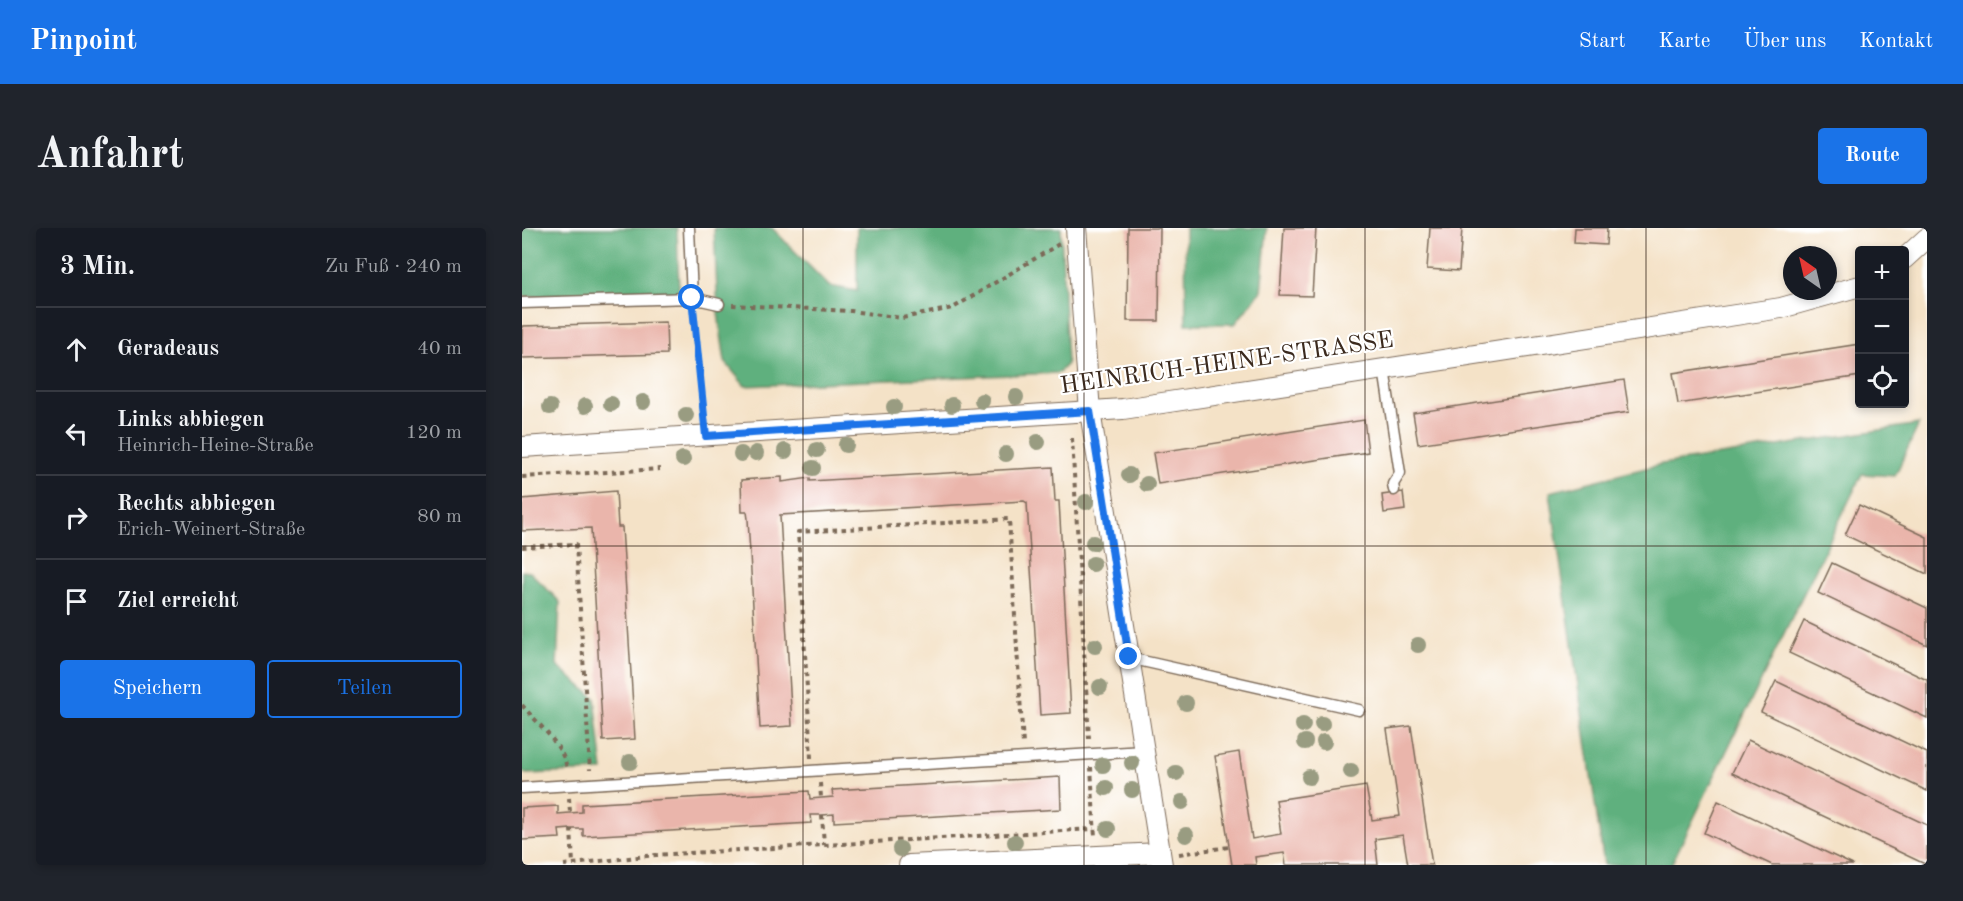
<!DOCTYPE html>
<html lang="de">
<meta charset="utf-8">
<style>
:root{--surface:#171b24;--page:#20242c;--text:#f1f3f6;--muted:#9ea1a6;--line:#363941;--accent:#1a73e8}
body{margin:0;font-family:"Old Standard TT",serif;background:var(--page);color:var(--text)}
.controls{position:absolute;right:18px;top:18px;display:grid;overflow:hidden;border-radius:6px;box-shadow:0 3px 9px #0003}
.controls button{width:54px;height:54px;display:grid;place-items:center;padding:0;border:0;border-bottom:2px solid var(--line);background:var(--surface);color:var(--text);font:30px sans-serif}
.compass{position:absolute;left:1261px;top:18px;width:54px;height:54px;border-radius:50%;background:var(--surface);box-shadow:0 3px 9px #0003;rotate:326deg}
.stop{position:absolute;width:18px;height:18px;margin:-14px;border:4px solid #1a73e8;border-radius:50%;background:#fff}
.stop.end{background:#1a73e8;border-color:#fff;box-shadow:0 2px 6px #0008}
.list{margin:0;padding:0;list-style:none}
h2{display:flex;justify-content:space-between;align-items:center;height:78px;margin:0;padding:0 24px;font-size:26px}
h2 small{font-size:20px;font-weight:400;color:var(--muted)}
.list li{display:grid;grid-template-columns:39px 1fr auto;gap:18px;align-items:center;box-sizing:border-box;height:84px;padding:0 24px;border-top:2px solid var(--line)}
.list b{display:block;font-size:22px;white-space:nowrap}
.list p{margin:0;font-size:20px;white-space:nowrap;color:var(--muted)}
.list em{font-size:20px;font-style:normal;color:var(--muted)}
.actions{display:flex;gap:12px;padding:18px 24px}
.actions a{flex:1;padding:14px 0;border:2px solid var(--accent);border-radius:6px;text-align:center;font-size:21px;color:var(--accent)}
.actions .main{background:var(--accent);color:#fff}
.icon{flex:none;width:33px;height:33px;fill:none;stroke:currentColor;stroke-width:2;stroke-linecap:round;stroke-linejoin:round}
.map{position:relative;flex:none;width:1405px;height:637px;overflow:hidden;border-radius:6px}
header{display:flex;align-items:center;gap:36px;box-sizing:border-box;height:84px;padding:0 30px;background:var(--accent);color:#fff}
header strong{font-size:28px}
nav{display:flex;gap:33px;margin-inline-start:auto;font-size:21px}
.intro{display:flex;align-items:center;justify-content:space-between;box-sizing:border-box;height:144px;padding:0 36px}
h1{margin:0;font-size:42px}
.button{padding:15px 27px;border-radius:6px;background:var(--accent);color:#fff;font-size:21px;font-weight:700}
main{display:flex;gap:36px;padding:0 36px}
aside{flex:1;background:var(--surface);border-radius:6px;box-shadow:0 3px 9px #0003}
.map>svg:first-child{display:block}
.forest{fill:#5eb07e;stroke:#4c6d4e;stroke-width:1.5}
.building{fill:#eab5ab}
.lines{fill:none;stroke-linecap:round;stroke-linejoin:round}
.service-casing{stroke:#7c6a59;stroke-width:13}
.minor-casing{stroke:#7c6a59;stroke-width:22}
.path{stroke:#7c6a59;stroke-width:4;stroke-dasharray:4.5 4.5;stroke-linecap:butt}
.service{stroke:#fff;stroke-width:10}
.minor{stroke:#fff;stroke-width:20}
.tree{fill:#999c81}
.route{stroke:#1a73e8;stroke-width:8}
.grid{fill:none;stroke:#3b2a1e;stroke-width:1.5;stroke-opacity:0.55}
.labels{text-anchor:middle;dominant-baseline:central;stroke-width:4.5;stroke-linejoin:round;paint-order:stroke}
.street-label{font-size:24px;fill:#3b2a1e;stroke:#fff}
</style>
<header>
<strong>Pinpoint</strong>
<nav><a>Start</a><a>Karte</a><a>Über uns</a><a>Kontakt</a></nav>
</header>
<div class="intro"><h1>Anfahrt</h1><a class="button">Route</a></div>
<main>
<aside>
<h2>3 Min.<small>Zu Fuß · 240 m</small></h2>
<ul class="list">
<li><svg class="icon" aria-label="ahead" viewBox="0 0 24 24"><path d="M12 20V5M6 11l6-6 6 6"/></svg><div><b>Geradeaus</b></div><em>40 m</em></li>
<li><svg class="icon" aria-label="left" viewBox="0 0 24 24"><path d="M17 20v-9H6M10 6l-5 5 5 5"/></svg><div><b>Links abbiegen</b><p>Heinrich-Heine-Straße</p></div><em>120 m</em></li>
<li><svg class="icon" aria-label="right" viewBox="0 0 24 24"><path d="M7 20v-9h11M14 6l5 5-5 5"/></svg><div><b>Rechts abbiegen</b><p>Erich-Weinert-Straße</p></div><em>80 m</em></li>
<li><svg class="icon" aria-label="arrive" viewBox="0 0 24 24"><path d="M6 21V4h12l-3 4 3 4H6"/></svg><div><b>Ziel erreicht</b></div></li>
</ul>
<div class="actions"><a class="main">Speichern</a><a>Teilen</a></div>
</aside>
<div class="map">
<svg width="1405" height="637" viewBox="0 0 1405 637">
<rect width="100%" height="100%" fill="#fff"/>
<filter id="ink" filterUnits="userSpaceOnUse"><feTurbulence type="fractalNoise" baseFrequency=".0167" numOctaves="2"/><feDisplacementMap in="SourceGraphic" scale="12" xChannelSelector="R" yChannelSelector="G"/><feConvolveMatrix kernelMatrix="1 2 1 2 8 2 1 2 1" color-interpolation-filters="sRGB"/></filter>
<filter id="wash" filterUnits="userSpaceOnUse"><feTurbulence type="fractalNoise" baseFrequency=".008" numOctaves="4" result="noise"/><feDisplacementMap in="SourceGraphic" scale="24" xChannelSelector="R" yChannelSelector="G"/><feGaussianBlur stdDeviation="1.35" result="paint"/><feColorMatrix in="noise" values="0 0 0 0 0 0 0 0 0 0 0 0 0 0 0 0 0 1.4 0 .05"/><feComposite in="paint" operator="in"/></filter>
<g filter="url(#wash)">
<rect width="100%" height="100%" fill="#f4e2c7"/>
<g class="forest">
<polygon points="0,0 155,0 157,65 0,69"/>
<polygon points="192,0 250,0 307,58 335,63 335,0 539,0 545,136 536,145 223,158 203,134 196,85"/>
<polygon points="663,0 745,0 739,63 713,96 664,96"/>
<polygon points="1397,196 1373,248 1340,246 1149,637 1082,637 1028,264 1140,236"/>
<polygon points="0,343 8,344 38,374 35,438 73,470 81,543 4,546 0,543"/>
</g>
<g id="blocks">
<g class="building">
<polygon points="606,0 638,0 637,93 605,93"/>
<polygon points="762,0 794,0 790,68 758,67"/>
<polygon points="908,0 940,0 937,43 905,41"/>
<polygon points="1053,0 1085,0 1084,17 1052,15"/>
<polygon points="144,94 145,126 0,130 0,98"/>
<polygon points="1338,116 1338,148 1156,176 1151,145"/>
<polygon points="1102,152 1107,184 896,216 891,185"/>
<polygon points="842,192 846,224 636,256 631,225"/>
<polygon points="531,239 533,273 537,273 549,485 518,487 505,275 502,273 258,287 270,498 238,500 226,291 225,284 220,284 219,252 260,249 260,254 288,250 288,253"/>
<polygon points="94,263 96,299 100,299 113,511 81,513 69,300 0,303 0,271"/>
<polygon points="881,264 883,282 862,285 860,267"/>
<polygon points="1337,277 1405,309 1405,346 1323,307"/>
<polygon points="1310,335 1405,380 1405,417 1296,365"/>
<polygon points="1282,393 1405,452 1405,490 1267,425"/>
<polygon points="1254,453 1405,525 1405,563 1239,484"/>
<polygon points="889,498 910,637 886,637 881,607 853,611 856,637 764,637 762,625 733,629 734,637 710,637 693,528 717,524 730,611 759,606 754,572 844,558 850,592 878,588 865,501"/>
<polygon points="1226,512 1405,597 1405,637 1210,545"/>
<polygon points="538,549 539,581 312,594 312,586 300,587 288,587 289,595 61,608 61,601 49,601 37,602 38,610 0,612 0,580 36,578 36,586 60,584 60,576 287,563 288,571 311,569 310,562"/>
<polygon points="1196,573 1331,637 1250,637 1182,605"/>
</g>
</g>
</g>
<g filter="url(#ink)">
<use href="#blocks" fill-opacity="0" stroke="#7c6a59" stroke-width="1.5"/>
<g class="lines">
<defs>
<g id="service">
<polyline points="167,0 170,70"/>
<polyline points="0,75 170,70 197,76"/>
<polyline points="862,141 878,245 871,256 872,262"/>
<polyline points="607,430 837,482"/>
<polyline points="0,560 622,523"/>
</g>
<g id="minor">
<polyline points="554,0 568,183 640,637"/>
<polyline points="1382,31 1405,10"/>
<polyline points="0,219 601,181 1259,80 1338,58"/>
<polyline points="387,637 638,625"/>
</g>
</defs>
<use href="#service" class="service-casing"/>
<use href="#minor" class="minor-casing"/>
<g class="path">
<polyline points="210,77 329,83 380,90 431,80 537,16"/>
<polyline points="172,86 182,189"/>
<polyline points="550,210 567,511"/>
<polyline points="0,249 138,241"/>
<polyline points="0,319 54,316 68,542"/>
<path d="M0,477C15,495 43,519 45,542"/>
<polyline points="289,530 276,304 487,291 501,517"/>
<polyline points="569,539 573,610"/>
<polyline points="298,555 299,570"/>
<polyline points="47,570 48,585"/>
<polyline points="300,587 302,617"/>
<polyline points="49,601 51,636"/>
<polyline points="657,626 707,619"/>
<polyline points="42,637 134,627 572,601"/>
</g>
<use href="#service" class="service"/>
<use href="#minor" class="minor"/>
</g>
<g class="tree">
<circle cx="494" cy="169" r="8"/>
<circle cx="460" cy="173" r="8"/>
<circle cx="121" cy="174" r="8"/>
<circle cx="89" cy="176" r="8"/>
<circle cx="430" cy="177" r="8"/>
<circle cx="63" cy="178" r="8"/>
<circle cx="28" cy="179" r="8"/>
<circle cx="372" cy="179" r="8"/>
<circle cx="164" cy="187" r="8"/>
<circle cx="516" cy="214" r="8"/>
<circle cx="324" cy="217" r="8"/>
<circle cx="295" cy="222" r="8"/>
<circle cx="263" cy="223" r="8"/>
<circle cx="234" cy="225" r="8"/>
<circle cx="219" cy="226" r="8"/>
<circle cx="484" cy="226" r="8"/>
<circle cx="161" cy="231" r="8"/>
<circle cx="291" cy="240" r="8"/>
<circle cx="607" cy="247" r="8"/>
<circle cx="625" cy="256" r="8"/>
<circle cx="564" cy="274" r="8"/>
<circle cx="571" cy="315" r="8"/>
<circle cx="571" cy="336" r="8"/>
<circle cx="896" cy="417" r="8"/>
<circle cx="573" cy="418" r="8"/>
<circle cx="578" cy="459" r="8"/>
<circle cx="664" cy="475" r="8"/>
<circle cx="800" cy="496" r="8"/>
<circle cx="781" cy="497" r="8"/>
<circle cx="783" cy="514" r="8"/>
<circle cx="802" cy="514" r="8"/>
<circle cx="108" cy="534" r="8"/>
<circle cx="610" cy="535" r="8"/>
<circle cx="581" cy="537" r="8"/>
<circle cx="829" cy="543" r="8"/>
<circle cx="654" cy="545" r="8"/>
<circle cx="787" cy="549" r="8"/>
<circle cx="584" cy="560" r="8"/>
<circle cx="610" cy="562" r="8"/>
<circle cx="660" cy="574" r="8"/>
<circle cx="586" cy="601" r="8"/>
<circle cx="664" cy="607" r="8"/>
<circle cx="493" cy="614" r="8"/>
<circle cx="378" cy="621" r="8"/>
</g>
</g>
<g class="lines" filter="url(#ink)">
<polyline class="route" points="170,70 184,208 568,183 607,429"/>
</g>
<path class="grid" d="M281,0V637M562,0V637M843,0V637M1124,0V637M0,318H1405"/>
<g class="labels">
<g class="street-label">
<text transform="translate(705 136) rotate(-8)">HEINRICH-HEINE-STRASSE</text>
</g>
</g>
</svg>
<div class="controls">
<button>+</button>
<button>−</button>
<button><svg class="icon" aria-label="locate" viewBox="0 0 24 24"><circle cx="12" cy="12" r="6"/><path d="M12 2v4M12 18v4M2 12h4M18 12h4"/></svg></button>
</div>
<svg class="compass" viewBox="-18 -18 36 36"><path d="M0-13l5 13h-10z" fill="#e53935"/><path d="M0 13l5-13h-10z" fill="#9ea1a6"/></svg>
<div class="stop" style="left:170px;top:70px"></div>
<div class="stop end" style="left:607px;top:429px"></div>
</div>
</main>
